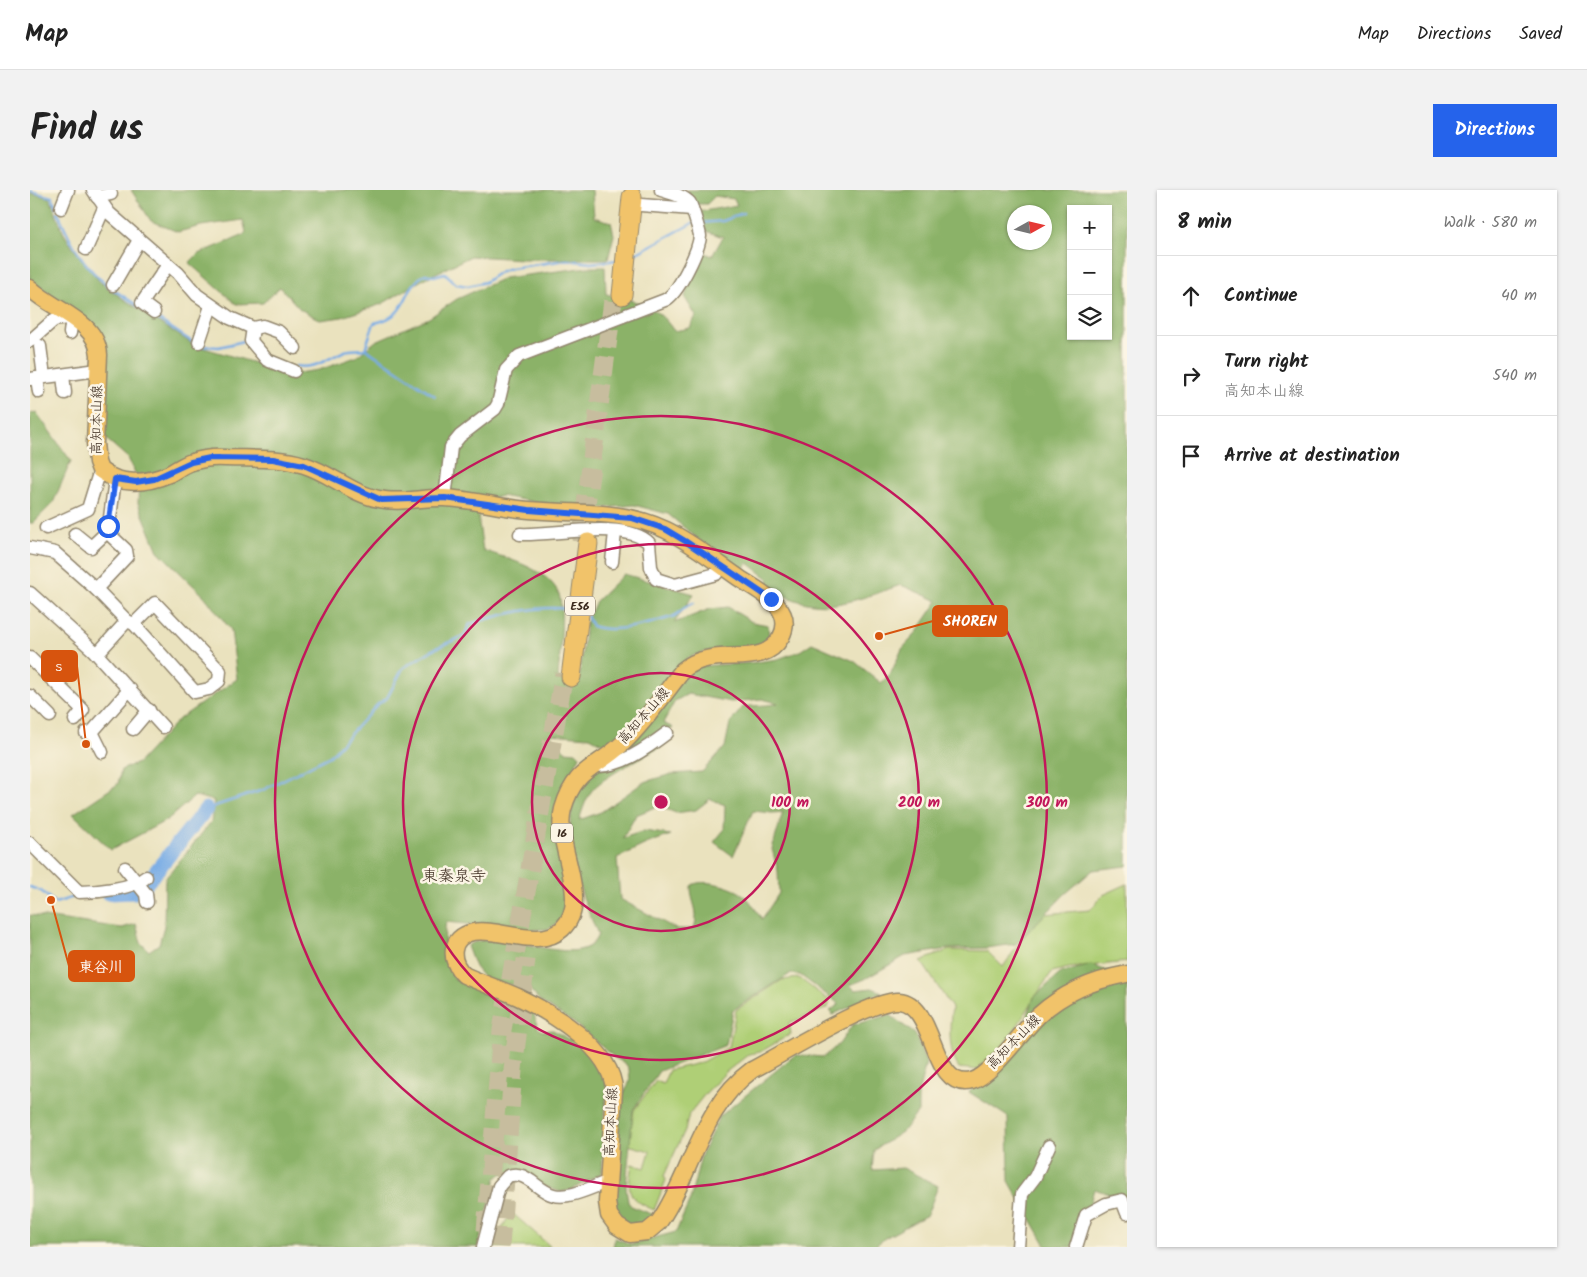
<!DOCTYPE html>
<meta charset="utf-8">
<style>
:root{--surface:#fff;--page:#f2f2f2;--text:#222;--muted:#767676;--line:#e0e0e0;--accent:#2563eb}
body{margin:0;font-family:Kalam,"Klee One",sans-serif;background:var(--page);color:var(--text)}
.controls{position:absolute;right:15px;top:15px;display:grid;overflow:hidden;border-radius:0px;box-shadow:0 1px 4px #0004}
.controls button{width:45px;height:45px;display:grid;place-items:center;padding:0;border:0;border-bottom:1px solid var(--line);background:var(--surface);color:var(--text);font:25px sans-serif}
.compass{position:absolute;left:977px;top:15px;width:45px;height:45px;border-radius:50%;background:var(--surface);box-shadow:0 1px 4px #0004;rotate:82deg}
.stop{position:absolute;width:15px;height:15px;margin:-11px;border:4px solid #2563eb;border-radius:50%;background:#fff}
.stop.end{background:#2563eb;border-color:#fff;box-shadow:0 1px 5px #0008}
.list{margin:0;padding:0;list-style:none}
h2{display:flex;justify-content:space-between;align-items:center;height:65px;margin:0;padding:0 20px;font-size:21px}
h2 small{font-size:16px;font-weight:400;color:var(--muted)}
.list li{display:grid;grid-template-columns:32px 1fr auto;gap:15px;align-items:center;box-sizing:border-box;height:80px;padding:0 20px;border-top:1px solid var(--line)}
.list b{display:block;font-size:19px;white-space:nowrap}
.list p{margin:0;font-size:16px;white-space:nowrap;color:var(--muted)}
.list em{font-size:16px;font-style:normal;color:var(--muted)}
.icon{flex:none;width:28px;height:28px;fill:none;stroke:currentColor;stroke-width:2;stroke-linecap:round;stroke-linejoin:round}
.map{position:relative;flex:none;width:1097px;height:1057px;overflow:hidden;border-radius:0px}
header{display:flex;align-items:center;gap:30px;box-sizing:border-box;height:70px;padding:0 25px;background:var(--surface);border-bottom:1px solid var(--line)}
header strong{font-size:24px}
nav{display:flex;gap:28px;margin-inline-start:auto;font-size:18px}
.intro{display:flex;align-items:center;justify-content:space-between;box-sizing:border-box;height:120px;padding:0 30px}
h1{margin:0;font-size:35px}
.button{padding:12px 22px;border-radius:0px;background:var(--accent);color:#fff;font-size:18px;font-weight:700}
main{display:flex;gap:30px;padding:0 30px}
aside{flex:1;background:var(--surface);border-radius:0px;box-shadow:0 1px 4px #0004}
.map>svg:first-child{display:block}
.green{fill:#afcf76;stroke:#757c4a}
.forest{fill:#8bb267;stroke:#636e42;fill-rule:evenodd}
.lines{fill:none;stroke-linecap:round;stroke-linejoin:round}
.stream{stroke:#78ace5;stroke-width:2.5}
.river{stroke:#78ace5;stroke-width:15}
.highway-tunnel{stroke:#c7bd9e;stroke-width:19;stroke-dasharray:19 9;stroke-linecap:butt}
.minor-casing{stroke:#92866e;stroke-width:15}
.major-casing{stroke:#92866e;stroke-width:19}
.highway-casing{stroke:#92866e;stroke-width:21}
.minor{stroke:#fff;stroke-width:12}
.major{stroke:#f1c36a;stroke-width:16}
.highway{stroke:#f1c36a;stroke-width:19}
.route{stroke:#2563eb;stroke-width:6}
.ring{fill:none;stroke:#c2185b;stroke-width:2.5}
.labels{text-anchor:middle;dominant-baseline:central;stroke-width:5;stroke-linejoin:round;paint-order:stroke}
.shield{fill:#fcf5e5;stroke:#75675a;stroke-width:1}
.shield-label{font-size:12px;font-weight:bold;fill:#3b2a1e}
.street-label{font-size:14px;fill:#3b2a1e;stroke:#fcf5e5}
.quarter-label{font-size:16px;fill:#3b2a1e;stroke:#fcf5e5}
.centre{fill:#c2185b;stroke:#fcf5e5;stroke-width:2.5}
.ring-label{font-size:15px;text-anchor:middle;font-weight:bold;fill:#c2185b;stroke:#fcf5e5;stroke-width:5;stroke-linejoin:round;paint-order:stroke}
.leader{fill:none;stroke:#d7540e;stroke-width:2}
.callout-dot{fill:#d7540e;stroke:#fcf5e5;stroke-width:2}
.callout{fill:#d7540e;stroke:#d7540e;stroke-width:2}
.callout-label{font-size:15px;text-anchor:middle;font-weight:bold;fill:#fff}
</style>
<header>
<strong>Map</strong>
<nav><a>Map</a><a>Directions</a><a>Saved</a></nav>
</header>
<div class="intro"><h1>Find us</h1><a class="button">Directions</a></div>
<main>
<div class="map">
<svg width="1097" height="1057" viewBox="0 0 1097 1057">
<rect width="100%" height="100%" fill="#fcf5e5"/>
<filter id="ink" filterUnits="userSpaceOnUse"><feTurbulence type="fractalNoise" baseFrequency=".02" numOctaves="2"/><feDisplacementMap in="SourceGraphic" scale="10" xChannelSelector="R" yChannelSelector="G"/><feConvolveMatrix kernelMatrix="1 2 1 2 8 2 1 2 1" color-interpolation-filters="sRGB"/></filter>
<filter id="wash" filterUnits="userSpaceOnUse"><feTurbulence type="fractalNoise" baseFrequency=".0096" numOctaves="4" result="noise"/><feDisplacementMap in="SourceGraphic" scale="20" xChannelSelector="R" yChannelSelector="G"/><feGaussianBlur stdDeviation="1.12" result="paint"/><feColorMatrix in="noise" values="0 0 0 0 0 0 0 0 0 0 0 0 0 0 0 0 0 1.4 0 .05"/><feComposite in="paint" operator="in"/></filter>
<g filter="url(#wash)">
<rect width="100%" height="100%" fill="#eae2be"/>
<g class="green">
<path d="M1097,694V772L1039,778L1022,782C998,815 981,855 948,880L929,878C918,862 919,837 922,818L891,771L919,760L957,761L973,777L1004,731L1015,724L1060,720L1073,705Z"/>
<path d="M769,788L800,811L798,818L759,833L761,844L730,862L719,864L696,882L675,904L659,924L655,940L634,986L636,990L624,1020C597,1008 597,1003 602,974L615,978L620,961L598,955L604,920L626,891L633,894L639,880L670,873L699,857L706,820L752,790Z"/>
<polygon points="481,1022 521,1057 462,1057"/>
</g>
<g class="forest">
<polygon points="101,0 562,0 564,27 581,32 584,45 578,69 493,69 441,66 392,90 352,114 312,127 290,130 270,119 250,97 233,113 206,114 159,73 168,64 212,46 216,42 213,30 171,36 148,42 121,31"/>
<path d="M657,0H1097V676L1063,680L1035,704L986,754L956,758L918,759L875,766L835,789L820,795L825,800L842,798L852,802L802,825L800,821L809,814L770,785L760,784L703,820L696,855L629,881L603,920L596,997L598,1012L601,1016L624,1025L620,1031L599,1035L587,1023L585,1014L591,909L600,891L599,879L595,873L585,868L544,833L511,812L499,799L455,789L445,777L437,756C468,733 555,786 568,744C548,700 520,625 561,585C572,575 612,562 627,555L631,557C614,566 577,585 564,598C556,607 553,619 549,630L571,622L614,592L642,584L672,582L695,557L700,533L713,517C722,515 742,516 748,513L732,509L701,512L658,504L645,511L633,533L643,538L617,557L577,572L656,485L670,476L720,473L748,469L770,461L782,453L824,471L851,493L861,483L872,459L885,445L908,411L871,395C816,413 790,428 736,396L739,389L718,373L713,379L676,356L638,324L604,315L574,318H535L472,306L448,310L449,334L453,360C477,369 513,377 527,400C536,413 529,470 528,488L549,491L556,433L566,411L594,384L664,404L644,433L680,419L698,417L722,432L738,435L739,446L728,459C704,460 678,457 656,469L591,549L579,557L560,547L519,544L535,561L546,562L550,566L525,617L523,628L539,707L536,726L519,739L496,740L416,732C412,748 417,774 425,789L503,821L508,838L512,841L523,840L538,849H545L565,870L577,888L572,983L541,1000L531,1002L473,983L466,988L448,1057H0V725L92,738L106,734L111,753L119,761L129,754L134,736L135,689L181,632L184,611L165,606L137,630L81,660L43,624L88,594L91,580L108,573L149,529L207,489L201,440L175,407L128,361L108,313L109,291L98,268L75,248L72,221L76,162L74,148L65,137L0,90V3L20,8L33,42L43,58L70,92L92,108L164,155L262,184L289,180L326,167L346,151L399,128L427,109L474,88L559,77H575L576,104C607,112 625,113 644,141L660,138L666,126L655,108L662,78L673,62L682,66L693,47L676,41L668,22L707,15L704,9L685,6L677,14H665ZM1041,19H1078V146H1041ZM984,22H1014V52H984ZM680,609L695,615L694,640L684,652L703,666L723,621L742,623L753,622L742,659L748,681L749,703L732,729C727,722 722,713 716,707C706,697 671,687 661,696C661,716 670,717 664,739H646L590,709L587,668L616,654L641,645L614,641L593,648L606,625L628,616L646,623L666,620Z"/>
<polygon points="6,222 41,271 23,313 3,333 0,333 0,224"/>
<polygon points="1061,775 1088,785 1097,784 1097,1009 1064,999 1052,1043 1041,1057 1017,1057 979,991 978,927 939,902 954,888 995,833 1004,807 1031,783"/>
<polygon points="860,825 885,844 896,873 888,904 888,922 872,942 844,960 842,980 873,978 908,996 897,1025 855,1048 844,1057 583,1057 585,1048 601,1054 646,1042 660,1010 671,966 689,927 765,865 794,867 810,853 822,835"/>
</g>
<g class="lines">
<g class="stream">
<polyline points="0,1 22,7 26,17"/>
<path d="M28,22C39,50 54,79 79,96"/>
<polyline points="671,33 693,31 713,23"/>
<polyline points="605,64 663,33"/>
<polyline points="84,100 108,116"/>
<polyline points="123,126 164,153"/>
<polyline points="172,156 189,157 218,150"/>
<polyline points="336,159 405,206"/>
<path d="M266,176C286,180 298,168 315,161C321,159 329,160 335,159L344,133C381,126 370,100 395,84L404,86L415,83L426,94L438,96L455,92L471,81L481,78L537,70L561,73L588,70"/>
<path d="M557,426L562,436C584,444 619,434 642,427C651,424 654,415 664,413"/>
<path d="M176,619L233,600L300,566L348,514L357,508L373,478L404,459L434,446L440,434C470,425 512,413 543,420"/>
<polyline points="0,697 11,701 25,713 47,706"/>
</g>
<polyline class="river" points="78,703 104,702 114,696 176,619"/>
</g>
</g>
<g filter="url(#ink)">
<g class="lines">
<g class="highway-tunnel">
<polyline points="551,352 584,103"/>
<polyline points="456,1041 472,840 534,484"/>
<polyline points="470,1057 483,880 496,769"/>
</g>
<defs>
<g id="minor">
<polyline points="63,0 79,23 148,83 167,105 200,128 223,138 233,136 249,142 265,158"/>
<polyline points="67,7 81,4"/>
<polyline points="611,15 662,19"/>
<polyline points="31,18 38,0"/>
<polyline points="56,59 74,18"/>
<polyline points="83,95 109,50"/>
<polyline points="124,122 112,113 137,76"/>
<polyline points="223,138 221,151 237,170 264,181"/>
<polyline points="0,151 24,130 42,127 40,143"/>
<polyline points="169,152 181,116"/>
<polyline points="10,156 14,187"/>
<polyline points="33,185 35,203"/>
<polyline points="7,188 9,202"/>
<polyline points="0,189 68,180"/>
<path d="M415,308L421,257L430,246L465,219L468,214L476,180L489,166L635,110C648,104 669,60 670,46C670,43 661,14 660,13C653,5 640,3 631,0"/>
<polyline points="16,338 58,319 70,280"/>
<polyline points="45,344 61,357 78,341"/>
<path d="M490,344C522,346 595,329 619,353L621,377L626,389L645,395L686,384L691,376"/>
<polyline points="0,358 25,363 66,399 97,366 96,360 78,343 85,289"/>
<polyline points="582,372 585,342"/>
<polyline points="66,399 97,431 67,464"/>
<polyline points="0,403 63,460 133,537"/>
<polyline points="97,431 104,434 165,502 179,499 189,491 190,481 125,413 104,434"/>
<polyline points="0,468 53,520 45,530"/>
<polyline points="0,506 20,526"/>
<polyline points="103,539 119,520"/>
<polyline points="62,542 72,562"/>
<polyline points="56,543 62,542 100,499"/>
<path d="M565,576C591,577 617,558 637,543"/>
<path d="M0,653L49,702C67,702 103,699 116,687"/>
<polyline points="95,678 116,704 117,712"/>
<path d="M453,1057L469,996L478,986C496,979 507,1001 524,1005C540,1009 562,997 577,992"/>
<polyline points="988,1057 992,1004 1005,987 1019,956"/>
<polyline points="1046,1057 1056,1025 1076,1014 1092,1010 1097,1023"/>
</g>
<path id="major" d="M0,98C22,120 67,130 69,165L65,253L67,272L70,280C90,296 116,294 139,284C147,280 154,274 162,272C174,268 185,267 196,268C222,269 249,267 274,275C300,283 322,304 349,309C370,314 392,307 414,308C442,309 471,318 499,320C545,324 594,319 636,340C663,353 687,373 712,390C731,402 766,419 751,447C732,482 684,453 653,480C634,504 615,532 593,553C566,579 545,577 533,619C523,655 563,710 532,739C510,760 469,737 443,742C419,747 419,771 434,785C451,793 470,799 488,807C522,823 582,858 584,900L577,1012L579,1025L587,1036L600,1044L617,1042L629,1032C663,982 671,917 722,880C751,865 841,809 869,811C907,814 900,902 942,891C961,886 993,840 1009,825C1034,802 1064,790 1097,784"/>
<g id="highway">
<polyline points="592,105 602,7"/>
<polyline points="541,487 558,353"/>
</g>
</defs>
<use href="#minor" class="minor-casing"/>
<use href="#major" class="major-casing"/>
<use href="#highway" class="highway-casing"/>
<use href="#minor" class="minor"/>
<use href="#major" class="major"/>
<use href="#highway" class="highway"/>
</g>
</g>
<g class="lines" filter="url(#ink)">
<polyline class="route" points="78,336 85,289 106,292 124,289 161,272 180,268 243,269 274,275 351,310 415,308 499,320 602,328 635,339 655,351 741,409"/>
</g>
<g class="ring">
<circle cx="631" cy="612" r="129"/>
<circle cx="631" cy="612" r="258"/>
<circle cx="631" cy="612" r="386"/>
</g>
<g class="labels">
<g class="shield">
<rect x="535" y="406.5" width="30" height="19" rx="4"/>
<rect x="521" y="633.5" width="22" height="19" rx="4"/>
</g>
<g class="shield-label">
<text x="550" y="416">E56</text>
<text x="532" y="643">16</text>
</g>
<g class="street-label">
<text transform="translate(67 230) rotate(-89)">高知本山線</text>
<text transform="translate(614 526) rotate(-49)">高知本山線</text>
<text transform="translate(984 852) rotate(-46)">高知本山線</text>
<text transform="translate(581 932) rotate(-87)">高知本山線</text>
</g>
<g class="quarter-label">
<text x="424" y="686">東秦泉寺</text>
</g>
</g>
<circle cx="631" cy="612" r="8" class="centre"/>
<g class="ring-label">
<text x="760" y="617">100 m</text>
<text x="889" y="617">200 m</text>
<text x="1017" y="617">300 m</text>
</g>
<path class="leader" d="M849 446L903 431M56 554L47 476M21 710L39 776"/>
<g class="callout-dot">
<circle cx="849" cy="446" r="5"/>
<circle cx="56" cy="554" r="5"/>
<circle cx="21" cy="710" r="5"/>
</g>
<g class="callout">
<rect x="903" y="416" width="74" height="30" rx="5"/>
<rect x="12" y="461" width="35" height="30" rx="5"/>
<rect x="39" y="761" width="65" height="30" rx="5"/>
</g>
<g class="callout-label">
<text x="940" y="436">SHOREN</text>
<text x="29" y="481">ｓ</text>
<text x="71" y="782">東谷川</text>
</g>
</svg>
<div class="controls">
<button>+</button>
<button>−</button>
<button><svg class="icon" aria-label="layers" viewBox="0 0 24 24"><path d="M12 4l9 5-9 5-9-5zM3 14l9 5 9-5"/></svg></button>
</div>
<svg class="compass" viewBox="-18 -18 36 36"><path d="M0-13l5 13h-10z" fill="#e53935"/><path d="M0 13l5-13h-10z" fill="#767676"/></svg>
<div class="stop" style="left:78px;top:336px"></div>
<div class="stop end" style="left:741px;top:409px"></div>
</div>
<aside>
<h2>8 min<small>Walk · 580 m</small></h2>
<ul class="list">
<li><svg class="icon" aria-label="ahead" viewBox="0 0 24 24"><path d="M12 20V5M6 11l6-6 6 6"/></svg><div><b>Continue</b></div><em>40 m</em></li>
<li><svg class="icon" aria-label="right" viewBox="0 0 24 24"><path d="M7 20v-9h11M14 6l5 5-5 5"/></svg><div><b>Turn right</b><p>高知本山線</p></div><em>540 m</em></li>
<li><svg class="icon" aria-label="arrive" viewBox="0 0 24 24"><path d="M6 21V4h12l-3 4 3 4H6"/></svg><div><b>Arrive at destination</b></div></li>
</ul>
</aside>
</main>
